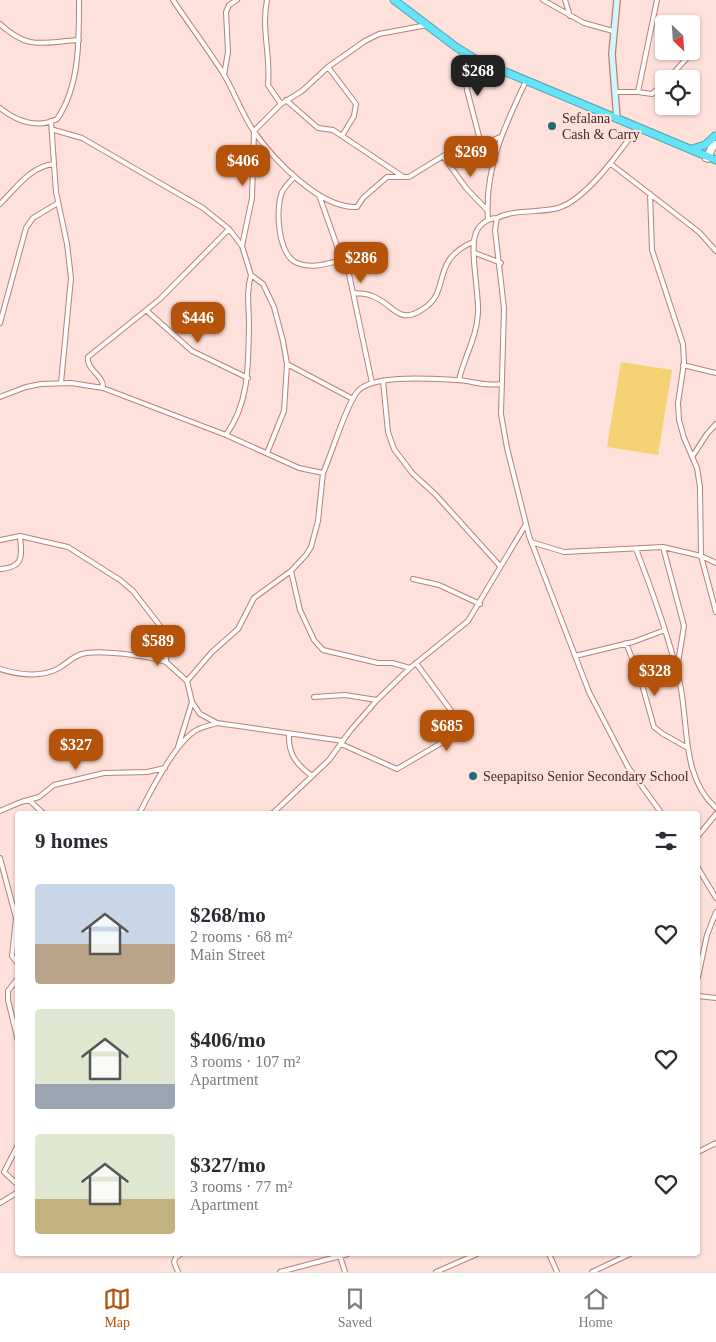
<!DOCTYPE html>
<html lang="en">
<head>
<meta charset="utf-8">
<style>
	body { margin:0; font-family:Georgia,serif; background:#f7f7f7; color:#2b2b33; height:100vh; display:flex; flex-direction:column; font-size:19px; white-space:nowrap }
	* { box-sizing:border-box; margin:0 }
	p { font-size:16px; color:#7c7c81 }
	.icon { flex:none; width:28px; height:28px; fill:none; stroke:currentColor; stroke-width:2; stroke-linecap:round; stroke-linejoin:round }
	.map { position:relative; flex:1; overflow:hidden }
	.panel { position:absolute; left:15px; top:811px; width:685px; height:445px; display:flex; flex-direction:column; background:#fff; border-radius:5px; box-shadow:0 1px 4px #0004 }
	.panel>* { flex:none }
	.needle { width:32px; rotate:155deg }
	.fabs { position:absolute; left:655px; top:15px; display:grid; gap:10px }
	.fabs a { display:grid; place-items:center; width:45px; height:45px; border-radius:5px; background:#fff; box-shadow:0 1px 4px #0004; font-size:25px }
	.price { position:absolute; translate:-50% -42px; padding:0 11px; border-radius:10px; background:#b45309; color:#fff; font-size:16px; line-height:32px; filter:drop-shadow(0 1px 2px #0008) }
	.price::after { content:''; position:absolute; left:50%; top:30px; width:15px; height:11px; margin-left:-8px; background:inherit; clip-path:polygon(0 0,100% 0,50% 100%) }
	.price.current { background:#222; color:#fff }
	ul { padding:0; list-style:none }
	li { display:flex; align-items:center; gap:15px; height:125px; padding:0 20px }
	li span { display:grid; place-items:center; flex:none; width:140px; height:100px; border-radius:5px; color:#555 }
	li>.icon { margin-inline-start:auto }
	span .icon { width:60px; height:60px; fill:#fffc; stroke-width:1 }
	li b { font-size:21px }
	h2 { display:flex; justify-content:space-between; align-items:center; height:60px; padding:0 20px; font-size:21px }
	.menu { display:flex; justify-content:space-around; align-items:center; height:70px; border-top:1px solid #e1e1e2; background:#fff; font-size:14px; color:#7c7c81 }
	.menu a { display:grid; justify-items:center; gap:2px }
	.menu .current { color:#b45309 }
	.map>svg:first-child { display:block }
	.green { fill:#f5d273 }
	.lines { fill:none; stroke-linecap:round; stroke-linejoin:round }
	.street-casing { stroke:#be7d73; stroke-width:6 }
	.secondary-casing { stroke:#be7d73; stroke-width:8 }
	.highway-casing { stroke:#59a2ae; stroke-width:9 }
	.street { stroke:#fff; stroke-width:4 }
	.secondary { stroke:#d1f7fd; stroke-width:5.5 }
	.highway { stroke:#65e3f7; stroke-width:7 }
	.poi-dot { fill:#216a76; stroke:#fee1db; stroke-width:2 }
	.labels { text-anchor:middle; stroke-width:4; stroke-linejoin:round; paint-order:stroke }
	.poi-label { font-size:14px; fill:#442925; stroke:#fee1db; text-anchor:start }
</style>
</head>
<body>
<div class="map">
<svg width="716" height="1272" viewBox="0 0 716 1272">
	<rect width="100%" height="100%" fill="#fee1db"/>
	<!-- green -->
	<path class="green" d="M621 362 672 370 658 455 607 447Z"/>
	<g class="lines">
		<defs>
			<path id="street" d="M173 0C189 24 207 48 223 73 234 91 241 112 253 130 273 159 320 209 357 207L363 198 387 177H409L448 153 485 144 500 137
				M267 0C261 29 271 57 268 85L281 104
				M543 0 584 23 613 31
				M565 0 570 16
				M0 24C29 51 43 42 79 40
				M462 51 467 90 481 144
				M328 67 356 104 354 116 342 136
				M224 75 228 52 226 12 229 5 237 0
				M668 79 697 47
				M616 92H638L657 0
				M638 92 652 94 664 83
				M286 100 318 128 333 130 402 176
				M0 108C16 121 37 129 57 119 80 86 79 39 79 0
				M51 121 56 192 67 244 71 278 61 383
				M637 128C620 151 586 200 558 208 539 213 515 209 497 218L495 230 504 308 501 414 507 448 529 536 589 692 628 767 662 814
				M54 130 82 138 203 208 229 229 242 246 251 275 263 284 274 307 283 341 287 364 284 411 267 453
				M443 156 466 188 487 210
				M705 159 713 141
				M708 160 716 143
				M611 164 699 232 716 251
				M294 177C290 182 285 186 282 192 275 209 278 255 297 263 312 269 326 264 342 260
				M650 194 652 250 683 344 684 363 678 403 679 420 684 438 697 468 700 487 701 556 716 612
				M319 195 342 260 349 274 372 383
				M0 204C16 188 31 166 54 164
				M488 220C484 169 505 125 526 81
				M242 246 252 198 254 131 281 104 302 91 328 67 365 41 379 34 427 25
				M475 253 501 263
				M353 293C359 294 366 293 372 296 394 304 398 326 423 309 452 291 429 261 473 242
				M147 311 192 351 248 378
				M0 323 26 228 33 218 58 203
				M287 364 353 399
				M683 365 716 373
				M459 380C464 357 477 337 478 313 479 293 470 251 475 236 477 226 487 218 497 218
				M383 381 388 432 394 449 413 474 435 494 500 566
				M103 388C104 375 86 370 88 357L160 299 229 229
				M0 397 26 387 41 384 71 383 103 388 226 435 299 468 323 473C331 456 347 402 358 391 374 374 432 379 455 380 473 380 481 387 501 384
				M226 435C250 401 248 364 249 324 249 307 246 292 251 275
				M692 457 707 434 716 424
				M0 540 20 536 68 547 120 580 133 591 164 631 167 643 166 662 187 681 192 702 200 714 217 723 343 741
				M531 542 564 552 663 547 701 556 716 563
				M663 547 684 626 677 669
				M636 549C652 590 667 632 678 675 690 719 679 775 716 808
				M0 569C24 567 22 557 20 536
				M291 571 300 610 314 640 323 650 378 663H392L410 668
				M413 579 439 585 480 604
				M626 643 641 681 654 727 663 734 688 748
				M575 656 633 642 665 630
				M0 669C19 675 41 678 59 668 67 663 74 656 82 654 99 649 148 656 166 662
				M187 681 212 652 238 629 254 598 291 571 306 555 311 547 318 521 323 473
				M314 697 345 695 377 700
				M289 734C288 754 296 764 312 776
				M341 744 397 769 460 732 463 727 416 663
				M178 747 192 702
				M29 800 44 814
				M0 811 21 802 39 797 54 785 104 773 147 772 165 768
				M139 814C150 792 173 748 192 733 199 727 208 726 217 723
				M272 814 329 760 350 731 377 700 410 668 468 621 526 524
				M698 836 716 814
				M0 858 16 918 12 956 18 964
				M698 868 716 898
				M698 977 707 935 716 912
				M18 978 8 991V1000L18 1041
				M698 996 716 998
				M18 1145 4 1172 18 1185
				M698 1152 716 1143
				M0 1203 18 1192
				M549 1254 557 1272
				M340 1256 345 1272
				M178 1272 174 1262 176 1257 181 1254
				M280 1272 348 1254
				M436 1272 477 1254
				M592 1272 630 1254"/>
			<path id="secondary" d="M617 0 612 54 617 119"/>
			<path id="highway" d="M394 0 456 47 477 60 716 160
				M692 149 705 145 715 136"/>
		</defs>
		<!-- street casing -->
		<use href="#street" class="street-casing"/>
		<!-- secondary casing -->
		<use href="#secondary" class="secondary-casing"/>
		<!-- highway casing -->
		<use href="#highway" class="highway-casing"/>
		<!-- street -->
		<use href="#street" class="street"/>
		<!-- secondary -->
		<use href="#secondary" class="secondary"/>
		<!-- highway -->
		<use href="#highway" class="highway"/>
	</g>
	<!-- markers -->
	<g class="poi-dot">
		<circle cx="552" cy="126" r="5"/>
		<circle cx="473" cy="776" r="5"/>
	</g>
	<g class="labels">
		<!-- poi labels -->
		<g class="poi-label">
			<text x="562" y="123">Sefalana<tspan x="562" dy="16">Cash &amp; Carry</tspan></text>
			<text x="483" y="781">Seepapitso Senior Secondary School</text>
		</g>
	</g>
</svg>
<div class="fabs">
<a><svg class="needle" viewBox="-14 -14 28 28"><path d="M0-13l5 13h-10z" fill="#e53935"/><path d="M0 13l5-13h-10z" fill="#7c7c81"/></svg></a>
<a><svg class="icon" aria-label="locate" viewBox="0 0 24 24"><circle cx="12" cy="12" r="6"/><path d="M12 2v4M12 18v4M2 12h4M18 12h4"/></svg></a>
</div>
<b class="price current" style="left:478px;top:97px">$268</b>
<b class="price" style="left:471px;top:178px">$269</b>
<b class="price" style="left:243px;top:187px">$406</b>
<b class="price" style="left:361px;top:284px">$286</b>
<b class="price" style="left:198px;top:344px">$446</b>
<b class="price" style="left:158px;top:667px">$589</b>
<b class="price" style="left:655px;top:697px">$328</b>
<b class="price" style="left:447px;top:752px">$685</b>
<b class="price" style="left:76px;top:771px">$327</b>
<section class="panel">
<h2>9 homes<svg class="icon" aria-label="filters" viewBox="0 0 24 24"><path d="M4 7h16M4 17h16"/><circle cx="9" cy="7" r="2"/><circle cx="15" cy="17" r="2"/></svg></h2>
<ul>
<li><span style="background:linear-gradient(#c9d6e8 60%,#b9a48a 0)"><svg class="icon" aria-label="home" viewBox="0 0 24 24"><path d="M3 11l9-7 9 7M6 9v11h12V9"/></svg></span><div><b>$268/mo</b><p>2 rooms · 68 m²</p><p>Main Street</p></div><svg class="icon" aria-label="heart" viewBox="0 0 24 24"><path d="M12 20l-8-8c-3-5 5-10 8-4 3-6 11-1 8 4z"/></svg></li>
<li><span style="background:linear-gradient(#dfe7d0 75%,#9aa5b1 0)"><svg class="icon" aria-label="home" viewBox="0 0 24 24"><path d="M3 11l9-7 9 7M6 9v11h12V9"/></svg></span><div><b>$406/mo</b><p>3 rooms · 107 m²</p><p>Apartment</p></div><svg class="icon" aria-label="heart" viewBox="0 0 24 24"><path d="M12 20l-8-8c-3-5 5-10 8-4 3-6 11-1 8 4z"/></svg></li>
<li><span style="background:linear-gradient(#dfe7d0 65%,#c2b280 0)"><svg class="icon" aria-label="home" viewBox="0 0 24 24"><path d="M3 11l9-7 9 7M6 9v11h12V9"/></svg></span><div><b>$327/mo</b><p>3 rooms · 77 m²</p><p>Apartment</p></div><svg class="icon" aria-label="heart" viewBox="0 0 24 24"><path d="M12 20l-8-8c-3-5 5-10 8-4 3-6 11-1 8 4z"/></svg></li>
</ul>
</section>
</div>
<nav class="menu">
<a class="current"><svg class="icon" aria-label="map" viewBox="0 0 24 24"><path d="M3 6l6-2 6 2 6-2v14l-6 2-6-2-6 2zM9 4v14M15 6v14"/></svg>Map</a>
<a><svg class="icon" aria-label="saved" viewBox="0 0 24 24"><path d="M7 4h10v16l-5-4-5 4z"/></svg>Saved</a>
<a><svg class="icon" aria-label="home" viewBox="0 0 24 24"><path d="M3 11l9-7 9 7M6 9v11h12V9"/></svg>Home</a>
</nav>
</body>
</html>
